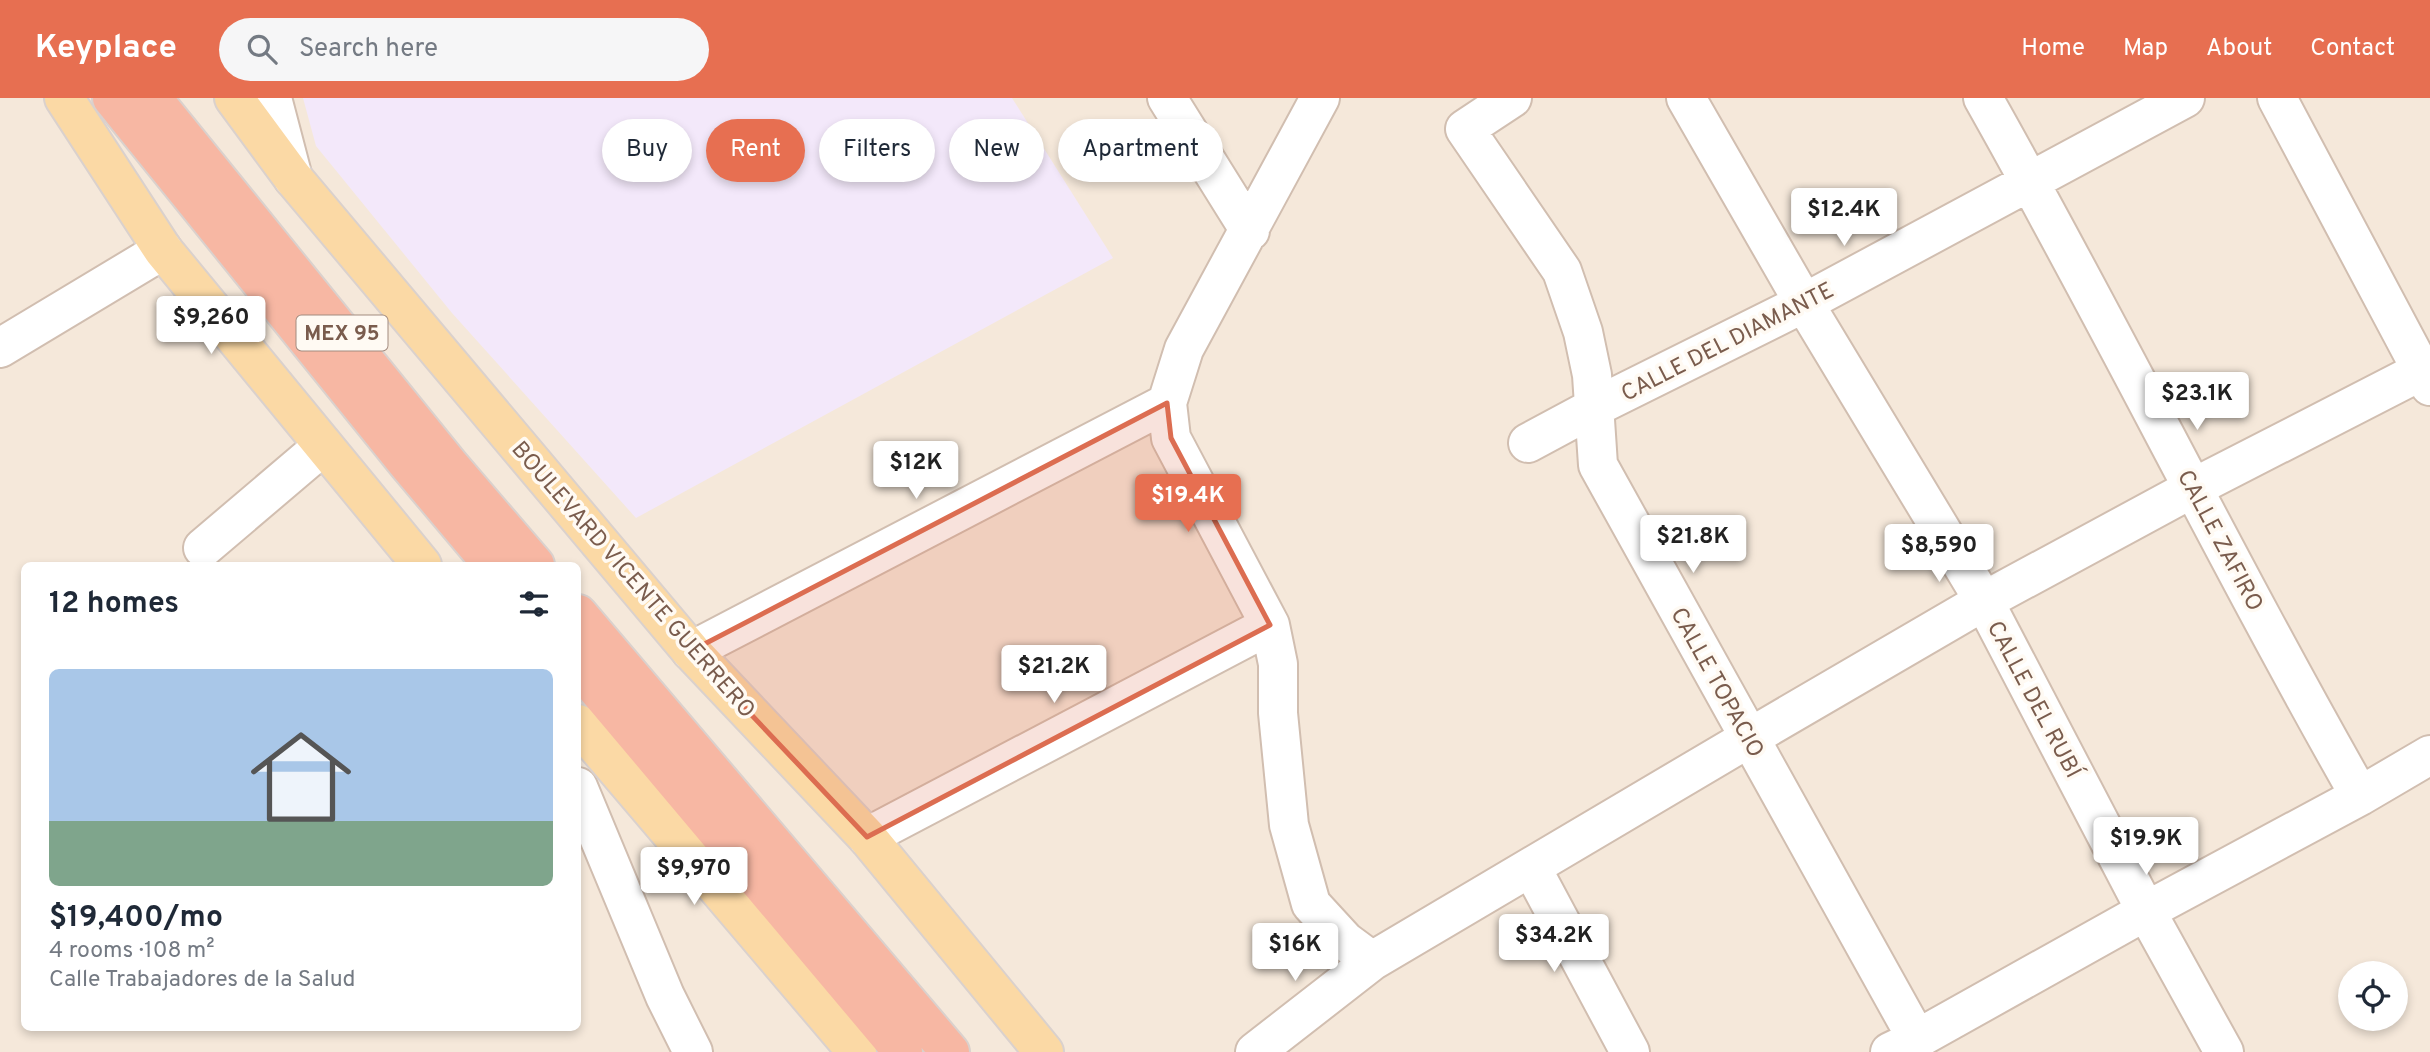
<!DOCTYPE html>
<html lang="en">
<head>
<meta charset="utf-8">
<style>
	body { margin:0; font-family:Overpass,sans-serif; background:#f6f6f7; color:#1f2937; height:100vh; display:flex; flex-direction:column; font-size:26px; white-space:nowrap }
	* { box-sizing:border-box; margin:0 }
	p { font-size:23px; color:#747a83 }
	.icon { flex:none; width:38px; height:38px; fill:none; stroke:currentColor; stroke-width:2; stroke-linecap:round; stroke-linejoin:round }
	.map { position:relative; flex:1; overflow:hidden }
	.details { position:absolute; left:21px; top:464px; width:560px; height:469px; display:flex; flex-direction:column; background:#fff; border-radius:10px; box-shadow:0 4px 10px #0003 }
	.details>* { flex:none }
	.hud { position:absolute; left:602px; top:21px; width:665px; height:63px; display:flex; gap:14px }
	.controls { position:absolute; left:2338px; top:863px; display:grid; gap:14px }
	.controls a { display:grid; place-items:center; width:70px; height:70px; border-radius:50%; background:#fff; box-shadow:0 4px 10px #0003; font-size:35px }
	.price { position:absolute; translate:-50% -60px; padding:0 16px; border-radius:7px; background:#fff; color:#222; font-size:23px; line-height:46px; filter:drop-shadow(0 2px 4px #0008) }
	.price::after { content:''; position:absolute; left:50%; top:42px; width:21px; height:16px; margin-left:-10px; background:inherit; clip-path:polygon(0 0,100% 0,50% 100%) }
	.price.selected { background:#e76f51; color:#fff }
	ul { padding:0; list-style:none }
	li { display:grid; align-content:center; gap:14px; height:371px; padding:0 28px }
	li span { display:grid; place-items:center; height:217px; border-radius:10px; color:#555 }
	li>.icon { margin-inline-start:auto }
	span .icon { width:126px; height:126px; fill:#fffc; stroke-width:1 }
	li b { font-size:30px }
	h2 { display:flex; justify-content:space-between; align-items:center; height:84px; padding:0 28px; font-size:30px }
	.pill { padding:0 24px; border-radius:32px; background:#fff; box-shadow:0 4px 10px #0003; font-size:24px; line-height:63px }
	.pill.selected { background:#e76f51; color:#fff }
	header { display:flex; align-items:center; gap:42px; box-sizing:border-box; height:98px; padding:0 35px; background:#e76f51; color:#fff }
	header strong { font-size:33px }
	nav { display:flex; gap:38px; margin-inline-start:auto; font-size:24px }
	.search { width:490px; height:63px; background:#f6f6f7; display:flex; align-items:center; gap:18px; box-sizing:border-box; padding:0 24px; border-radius:38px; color:#747a83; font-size:26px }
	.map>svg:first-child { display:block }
	.residential { fill:#f5e8da; fill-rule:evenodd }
	.education { fill:#f3e8fa }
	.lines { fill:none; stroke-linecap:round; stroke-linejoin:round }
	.minor-casing { stroke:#d1beb0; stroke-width:42 }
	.major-casing { stroke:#dad1cd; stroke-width:42 }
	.highway-casing { stroke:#dad1cd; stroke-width:42 }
	.minor { stroke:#fff; stroke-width:38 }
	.major { stroke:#fbd9a5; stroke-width:38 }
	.highway { stroke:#f7b7a3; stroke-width:38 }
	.marked { fill:#dc6d51; fill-opacity:0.2; stroke:#dc6d51; stroke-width:5; stroke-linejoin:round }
	.labels { text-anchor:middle; stroke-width:7; stroke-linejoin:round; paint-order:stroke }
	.shield { fill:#fffaf3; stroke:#a28b7f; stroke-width:2 }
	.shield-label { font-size:21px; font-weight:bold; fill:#7a5c4d }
	.street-label { font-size:23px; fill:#7a5c4d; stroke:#fffaf3 }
</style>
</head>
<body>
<header>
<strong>Keyplace</strong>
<div class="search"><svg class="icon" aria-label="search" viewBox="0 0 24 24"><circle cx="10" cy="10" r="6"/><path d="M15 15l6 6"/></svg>Search here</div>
<nav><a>Home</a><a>Map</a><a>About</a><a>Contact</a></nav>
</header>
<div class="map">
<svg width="2430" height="954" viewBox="0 0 2430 954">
	<rect width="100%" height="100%" fill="#fdf6ec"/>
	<!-- residential -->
	<path class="residential" d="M0 0H2430V954H0ZM24 467H578V929H24ZM2350 875H2396V920H2350Z"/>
	<!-- education -->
	<path class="education" d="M303 0H1012L1113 160 636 420 452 215 316 48Z"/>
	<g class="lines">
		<defs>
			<path id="minor" d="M272 0 293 80
				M1167 0 1250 133
				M1320 0 1184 251 1167 305 1171 340 1270 527 1278 566V615L1289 727 1311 806 1345 843 1372 863
				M1512 0 1465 31 1562 173 1583 234 1592 277 1598 367 1917 941
				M1686 0 1804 205 1984 503 2146 813 2224 954
				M1983 0C2113 230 2229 468 2360 698
				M2277 0 2430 288
				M0 250 163 152
				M1528 345 1595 309 1804 205 2185 0
				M203 450 323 348
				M691 553 1167 305
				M578 689 665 898 693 954
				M867 739 1270 527
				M1531 769 1630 954
				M1255 954 1372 863 1749 640 1984 503 2193 390 2421 273
				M1890 954 1917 941 2146 813 2360 698 2430 657"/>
			<path id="major" d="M64 0 163 152 422 467
				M234 0 293 80 691 553 867 739 1044 954
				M578 626 857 954"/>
			<path id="highway" d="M112 0 408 366 493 467
				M152 0 450 368 535 467
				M578 516 950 954
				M578 568 903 954"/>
		</defs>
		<!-- minor casing -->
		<use href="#minor" class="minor-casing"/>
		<!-- major casing -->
		<use href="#major" class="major-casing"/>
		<!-- highway casing -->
		<use href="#highway" class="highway-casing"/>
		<!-- minor -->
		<use href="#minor" class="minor"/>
		<!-- major -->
		<use href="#major" class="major"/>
		<!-- highway -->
		<use href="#highway" class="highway"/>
	</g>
	<!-- marked area -->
	<path class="marked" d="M1167 305 1171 340 1270 527 867 739 691 553Z"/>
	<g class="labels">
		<!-- shield labels -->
		<rect class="shield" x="296.5" y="217.5" width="91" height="35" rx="5"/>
		<g class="shield-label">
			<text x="342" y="242">MEX 95</text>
		</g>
		<!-- street labels -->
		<g class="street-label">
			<text transform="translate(1727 243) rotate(-27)" y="8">CALLE DEL DIAMANTE</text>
			<text transform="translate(2221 442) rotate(62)" y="8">CALLE ZAFIRO</text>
			<text transform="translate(634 481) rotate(49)" y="8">BOULEVARD VICENTE GUERRERO</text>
			<text transform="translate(1718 584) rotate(61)" y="8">CALLE TOPACIO</text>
			<text transform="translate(2035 601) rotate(62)" y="8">CALLE DEL RUBÍ</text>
		</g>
	</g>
</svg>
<div class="controls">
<a><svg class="icon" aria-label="locate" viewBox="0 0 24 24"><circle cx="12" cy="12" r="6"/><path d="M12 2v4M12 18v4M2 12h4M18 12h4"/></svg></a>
</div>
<b class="price" style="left:1844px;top:150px">$12.4K</b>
<b class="price" style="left:211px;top:258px">$9,260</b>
<b class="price" style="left:2197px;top:334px">$23.1K</b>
<b class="price" style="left:916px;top:403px">$12K</b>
<b class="price selected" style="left:1188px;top:436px">$19.4K</b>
<b class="price" style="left:1693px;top:477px">$21.8K</b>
<b class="price" style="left:1939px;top:486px">$8,590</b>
<b class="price" style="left:1054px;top:607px">$21.2K</b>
<b class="price" style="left:2146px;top:779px">$19.9K</b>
<b class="price" style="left:694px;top:809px">$9,970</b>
<b class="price" style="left:1554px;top:876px">$34.2K</b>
<b class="price" style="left:1295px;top:885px">$16K</b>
<div class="hud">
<a class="pill">Buy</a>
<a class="pill selected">Rent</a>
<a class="pill">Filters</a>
<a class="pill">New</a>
<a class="pill">Apartment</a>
</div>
<section class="details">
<h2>12 homes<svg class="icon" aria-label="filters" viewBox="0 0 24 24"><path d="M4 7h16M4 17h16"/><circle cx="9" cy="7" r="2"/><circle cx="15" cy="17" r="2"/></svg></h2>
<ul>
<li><span style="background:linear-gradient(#a9c7e8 70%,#7fa58c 0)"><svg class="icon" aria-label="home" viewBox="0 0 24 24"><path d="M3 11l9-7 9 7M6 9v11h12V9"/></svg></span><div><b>$19,400/mo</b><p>4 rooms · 108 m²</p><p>Calle Trabajadores de la Salud</p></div></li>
</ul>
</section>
</div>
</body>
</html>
